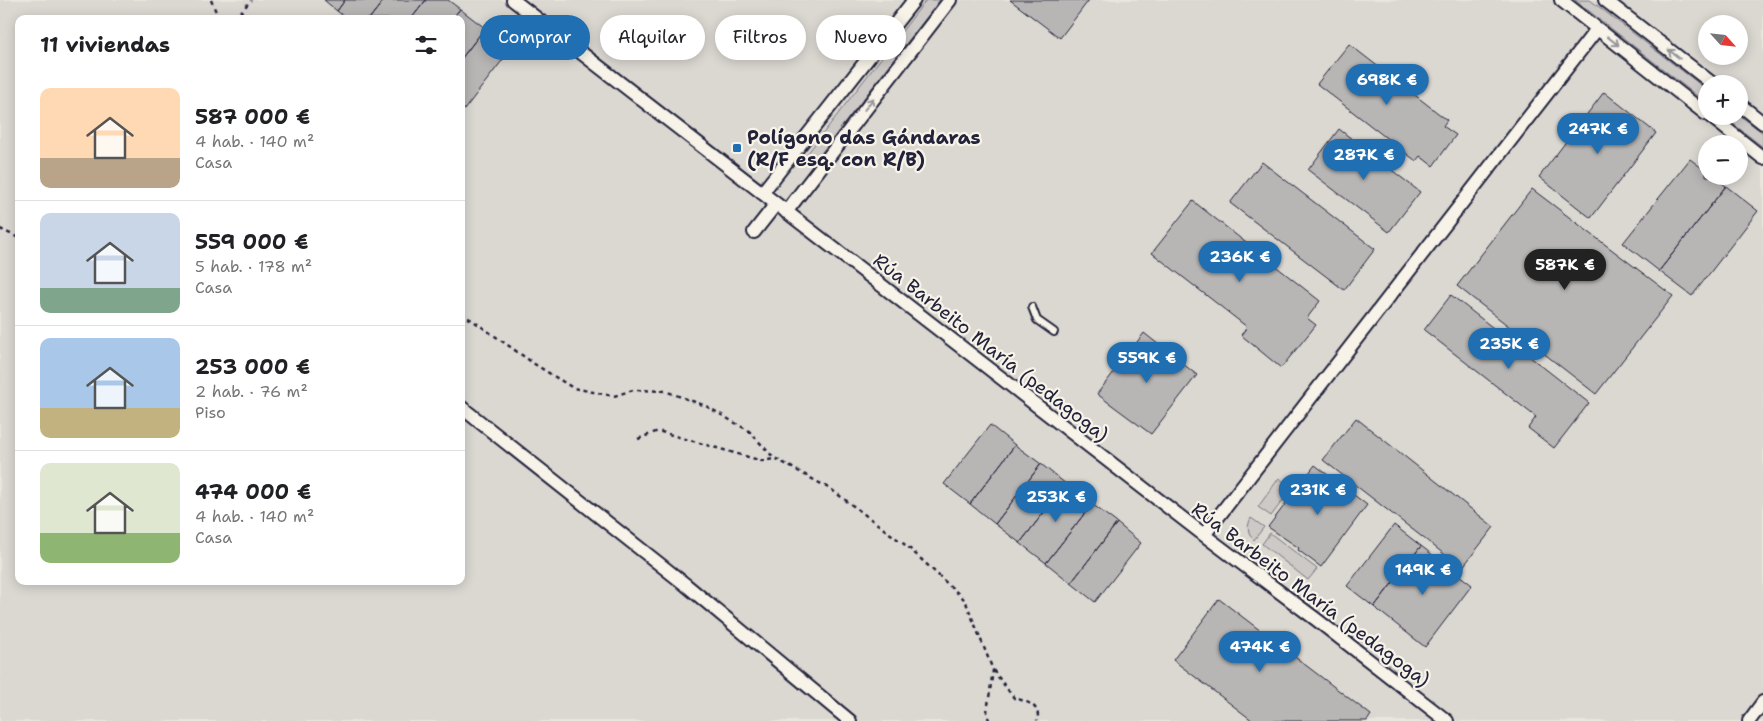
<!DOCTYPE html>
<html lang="es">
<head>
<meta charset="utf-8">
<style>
	body { margin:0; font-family:"Shantell Sans",sans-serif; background:#f6f6f6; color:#202124; height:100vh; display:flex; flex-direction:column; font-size:19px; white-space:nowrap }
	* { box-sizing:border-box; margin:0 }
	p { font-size:16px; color:#757577 }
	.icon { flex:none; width:28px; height:28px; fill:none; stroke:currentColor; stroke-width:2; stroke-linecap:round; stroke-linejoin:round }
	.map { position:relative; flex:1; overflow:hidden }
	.side { position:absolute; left:15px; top:15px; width:450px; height:570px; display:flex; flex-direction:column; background:#fff; border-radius:10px; box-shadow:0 2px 12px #0003 }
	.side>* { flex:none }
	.guide { position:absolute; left:480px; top:15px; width:475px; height:45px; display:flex; gap:10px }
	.needle { width:32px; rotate:117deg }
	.buttons { position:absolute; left:1698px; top:15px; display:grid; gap:10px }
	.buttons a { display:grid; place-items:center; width:50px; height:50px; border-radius:50%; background:#fff; box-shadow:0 2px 12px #0003; font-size:25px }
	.price { position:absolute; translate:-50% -42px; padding:0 11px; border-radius:18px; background:#1f6fb2; color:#fff; font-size:16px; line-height:32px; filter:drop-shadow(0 1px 2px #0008) }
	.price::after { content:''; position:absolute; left:50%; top:30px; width:15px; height:11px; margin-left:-8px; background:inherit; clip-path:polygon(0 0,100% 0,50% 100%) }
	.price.selected { background:#222; color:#fff }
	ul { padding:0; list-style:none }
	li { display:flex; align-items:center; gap:15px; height:125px; padding:0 25px }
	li+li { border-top:1px solid #e0e0e0 }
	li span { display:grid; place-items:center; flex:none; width:140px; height:100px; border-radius:10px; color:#555 }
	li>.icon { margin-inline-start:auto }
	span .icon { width:60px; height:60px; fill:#fffc; stroke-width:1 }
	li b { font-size:21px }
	h2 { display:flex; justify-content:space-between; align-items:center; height:60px; padding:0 25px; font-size:21px }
	.chip { padding:0 18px; border-radius:22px; background:#fff; box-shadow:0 2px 12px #0003; font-size:18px; line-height:45px }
	.chip.selected { background:#1f6fb2; color:#fff }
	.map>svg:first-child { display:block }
	.built { fill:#dbd8d2; fill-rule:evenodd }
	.green { fill:#cdc9c6; stroke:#787680 }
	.building { fill:#b8b6b5; stroke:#22223b }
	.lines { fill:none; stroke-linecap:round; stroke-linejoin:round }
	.service-casing { stroke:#22223b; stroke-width:10 }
	.minor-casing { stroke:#22223b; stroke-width:16 }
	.path { stroke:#22223b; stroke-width:2.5; stroke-dasharray:4 4; stroke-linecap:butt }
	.service { stroke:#f7f3e8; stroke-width:6 }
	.minor { stroke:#f7f3e8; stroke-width:12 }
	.oneway { stroke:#97959a }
	.poi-dot { fill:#1f6fb2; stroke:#f7f3e8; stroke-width:2 }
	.labels { text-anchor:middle; stroke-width:4.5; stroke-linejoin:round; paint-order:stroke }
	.poi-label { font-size:19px; font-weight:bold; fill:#22223b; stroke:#f7f3e8; text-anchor:start }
	.street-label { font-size:19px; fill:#22223b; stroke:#f7f3e8 }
</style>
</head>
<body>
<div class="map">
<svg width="1763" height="721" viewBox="0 0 1763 721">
	<rect width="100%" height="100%" fill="#eae6de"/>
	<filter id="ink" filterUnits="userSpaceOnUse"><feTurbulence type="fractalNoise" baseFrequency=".02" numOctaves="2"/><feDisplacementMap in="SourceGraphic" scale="10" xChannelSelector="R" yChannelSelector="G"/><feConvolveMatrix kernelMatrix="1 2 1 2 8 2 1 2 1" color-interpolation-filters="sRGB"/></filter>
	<g filter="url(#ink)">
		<!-- built -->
		<path class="built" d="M0 0H1763V721H0ZM19 19H461V581H19ZM1706 24H1739V56H1706ZM1706 84H1739V116H1706ZM1706 144H1739V176H1706Z"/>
		<!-- green -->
		<path class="green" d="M926 0H940L812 165 804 158Z
			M1575 0H1590L1706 89V103Z
			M1739 115 1763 133V147L1723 116H1739Z
			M1279 478 1292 488 1271 516 1258 507Z
			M1251 518 1264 527 1254 540C1247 534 1247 525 1251 518Z
			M1270 533 1317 569 1308 580 1262 544Z"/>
		<!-- building -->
		<path class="building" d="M324 0H345L337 11Z
			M345 0H384L369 19H347L337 11Z
			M384 0H426L411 19H369Z
			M426 0H448L460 9 452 19H411Z
			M1010 0H1089L1060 38Z
			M460 9 485 28 461 59V19H452Z
			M485 28 511 49 464 110 461 108V59Z
			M1349 44 1447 120 1443 126 1456 135 1433 166 1420 156 1416 161 1317 84Z
			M1604 92 1656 133 1591 218 1539 177Z
			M1339 129 1420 192 1389 232 1308 170Z
			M1690 159 1706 171V176H1713L1726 186 1659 271 1623 243Z
			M1262 162 1375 249 1344 290 1230 203Z
			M1726 186 1758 211 1692 296 1659 271Z
			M1532 189 1673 296 1596 394 1457 286Z
			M1193 201 1320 301 1307 318 1316 325 1281 368 1241 335 1247 327 1152 253Z
			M1451 295 1589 403 1554 448 1528 428 1536 417 1424 330Z
			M1144 333 1197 375 1151 434 1097 394Z
			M1356 418 1494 527 1462 568 1323 460Z
			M990 425 1015 445 970 504 944 484Z
			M1015 445 1041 464 995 524 970 504Z
			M1041 464 1066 484 1020 543 995 524Z
			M1315 465 1367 505 1321 567 1298 550 1299 548 1268 527Z
			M1066 484 1092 504 1046 563 1020 543Z
			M1092 504 1117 523 1071 583 1046 563Z
			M1117 523 1141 543 1095 602 1071 583Z
			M1394 525 1421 546 1374 607 1347 586Z
			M1421 546 1472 585 1425 647 1374 607Z
			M1219 599 1371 715 1367 721H1253L1173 660Z"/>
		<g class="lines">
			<defs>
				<path id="service" d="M1032 307 1037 320 1054 332"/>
				<path id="minor" d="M513 0 1204 535 1317 620 1447 721
					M1561 0 1706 114
					M1605 0 1713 84
					M1739 104 1763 123
					M1710 116 1763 158
					M762 193 914 0
					M786 212 950 0
					M754 232 776 204
					M461 407 686 585 850 721
					M1204 535 1597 29
					M1749 721 1763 702"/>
			</defs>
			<!-- service casing -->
			<use href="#service" class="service-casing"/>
			<!-- minor casing -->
			<use href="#minor" class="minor-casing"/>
			<!-- path -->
			<path class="path" d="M211 0 219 19
				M235 19 251 0
				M0 229 19 238
				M461 314 472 320 536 365 573 388 614 396 633 390 665 391 706 406 749 431 773 457 832 490 908 547 965 600 993 670 987 712 989 721
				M638 439 658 431 762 461 774 459
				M993 670 1014 698C1025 701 1042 705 1037 721"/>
			<!-- service -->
			<use href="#service" class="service"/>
			<!-- minor -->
			<use href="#minor" class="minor"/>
		</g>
		<!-- one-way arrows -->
		<defs><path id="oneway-shaft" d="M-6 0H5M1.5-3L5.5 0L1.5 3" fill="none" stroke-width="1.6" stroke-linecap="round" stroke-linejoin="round" transform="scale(1.25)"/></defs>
		<g class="oneway">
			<use href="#oneway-shaft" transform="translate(1613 41) rotate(38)"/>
			<use href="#oneway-shaft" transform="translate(1674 54) rotate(-142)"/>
			<use href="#oneway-shaft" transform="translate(869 104) rotate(-52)"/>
		</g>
	</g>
	<!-- markers -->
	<rect class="poi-dot" x="732" y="143" width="10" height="10" rx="2.5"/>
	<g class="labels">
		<!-- poi labels -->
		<g class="poi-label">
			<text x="747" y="144">Polígono das Gándaras<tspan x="747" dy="22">(R/F esq. con R/B)</tspan></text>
		</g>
		<!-- street labels -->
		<g class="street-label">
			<text transform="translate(991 347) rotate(38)" y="7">Rúa Barbeito María (pedagoga)</text>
			<text transform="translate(1311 594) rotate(37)" y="7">Rúa Barbeito María (pedagoga)</text>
		</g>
	</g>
</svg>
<div class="buttons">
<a><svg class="needle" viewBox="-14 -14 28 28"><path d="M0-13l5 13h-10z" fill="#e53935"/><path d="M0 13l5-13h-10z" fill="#757577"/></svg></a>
<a>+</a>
<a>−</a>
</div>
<b class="price" style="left:1387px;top:106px">698K €</b>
<b class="price" style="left:1598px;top:155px">247K €</b>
<b class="price" style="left:1364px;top:181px">287K €</b>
<b class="price" style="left:1240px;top:283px">236K €</b>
<b class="price selected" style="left:1565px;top:291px">587K €</b>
<b class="price" style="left:1509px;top:370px">235K €</b>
<b class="price" style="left:1147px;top:384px">559K €</b>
<b class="price" style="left:1318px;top:516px">231K €</b>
<b class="price" style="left:1056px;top:523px">253K €</b>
<b class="price" style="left:1423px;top:596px">149K €</b>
<b class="price" style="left:1260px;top:673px">474K €</b>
<div class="guide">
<a class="chip selected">Comprar</a>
<a class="chip">Alquilar</a>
<a class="chip">Filtros</a>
<a class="chip">Nuevo</a>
</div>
<section class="side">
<h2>11 viviendas<svg class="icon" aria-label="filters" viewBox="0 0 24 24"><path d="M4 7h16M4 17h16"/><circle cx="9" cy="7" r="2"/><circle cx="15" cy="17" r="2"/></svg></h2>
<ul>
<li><span style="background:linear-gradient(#ffd9b3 70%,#b9a48a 0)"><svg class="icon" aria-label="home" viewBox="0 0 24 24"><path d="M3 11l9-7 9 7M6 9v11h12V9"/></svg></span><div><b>587 000 €</b><p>4 hab. · 140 m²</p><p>Casa</p></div></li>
<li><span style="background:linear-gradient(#c9d6e8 75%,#7fa58c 0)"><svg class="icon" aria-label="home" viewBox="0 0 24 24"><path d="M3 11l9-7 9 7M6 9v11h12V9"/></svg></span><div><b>559 000 €</b><p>5 hab. · 178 m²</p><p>Casa</p></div></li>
<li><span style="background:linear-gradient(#a9c7e8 70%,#c2b280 0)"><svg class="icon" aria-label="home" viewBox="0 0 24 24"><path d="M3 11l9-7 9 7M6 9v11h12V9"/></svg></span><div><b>253 000 €</b><p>2 hab. · 76 m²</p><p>Piso</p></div></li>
<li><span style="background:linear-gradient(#dfe7d0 70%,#8fb573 0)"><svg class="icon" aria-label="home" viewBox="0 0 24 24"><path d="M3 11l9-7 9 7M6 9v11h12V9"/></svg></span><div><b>474 000 €</b><p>4 hab. · 140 m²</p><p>Casa</p></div></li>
</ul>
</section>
</div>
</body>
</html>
